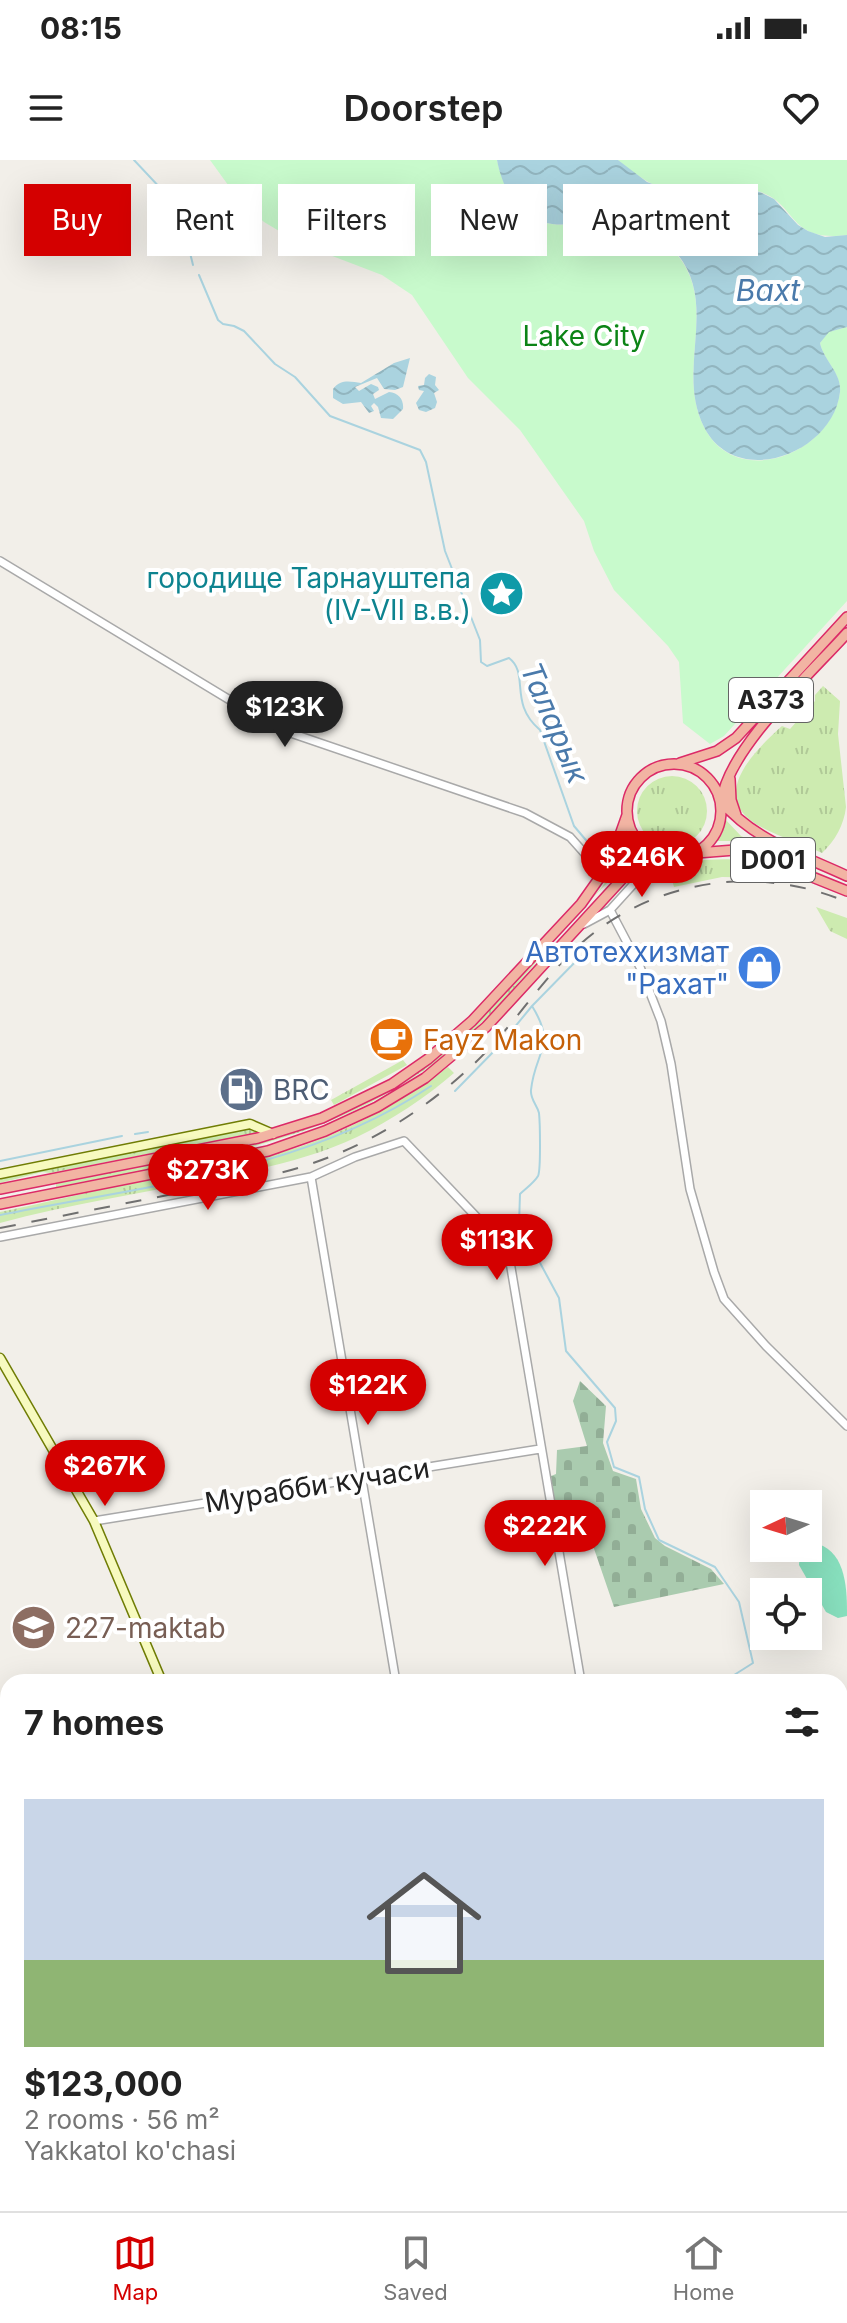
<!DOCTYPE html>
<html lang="en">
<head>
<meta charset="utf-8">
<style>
	body { margin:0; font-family:Inter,sans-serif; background:#f6f6f6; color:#222; height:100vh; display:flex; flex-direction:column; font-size:30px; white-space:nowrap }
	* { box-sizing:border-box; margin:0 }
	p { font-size:26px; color:#767676 }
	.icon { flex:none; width:44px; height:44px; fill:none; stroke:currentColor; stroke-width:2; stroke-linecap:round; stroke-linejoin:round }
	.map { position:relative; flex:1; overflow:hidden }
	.sheet { position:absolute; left:0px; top:1514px; width:848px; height:538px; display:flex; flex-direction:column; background:#fff; border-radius:24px 24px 0 0; box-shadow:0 8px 32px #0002 }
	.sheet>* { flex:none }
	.hud { position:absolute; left:24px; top:24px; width:800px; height:72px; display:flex; gap:16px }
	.needle { width:52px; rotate:266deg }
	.fabs { position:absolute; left:750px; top:1330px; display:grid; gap:16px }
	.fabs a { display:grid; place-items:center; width:72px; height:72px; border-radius:0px; background:#fff; box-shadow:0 8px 32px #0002; font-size:40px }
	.price { position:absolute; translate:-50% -68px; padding:0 18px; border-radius:28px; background:#d40000; color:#fff; font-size:26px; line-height:52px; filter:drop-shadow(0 2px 4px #0008) }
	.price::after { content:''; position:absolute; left:50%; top:48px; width:24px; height:18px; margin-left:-12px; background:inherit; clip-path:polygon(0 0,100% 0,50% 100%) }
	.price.current { background:#222; color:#fff }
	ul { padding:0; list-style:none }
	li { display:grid; align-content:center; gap:16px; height:424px; padding:0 24px }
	li span { display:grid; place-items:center; height:248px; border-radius:0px; color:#555 }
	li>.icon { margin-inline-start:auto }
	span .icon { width:144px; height:144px; fill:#fffc; stroke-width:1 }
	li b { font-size:34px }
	h2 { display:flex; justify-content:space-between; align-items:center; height:96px; padding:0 24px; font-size:34px }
	.chip { padding:0 28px; border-radius:0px; background:#fff; box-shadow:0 8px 32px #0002; font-size:28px; line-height:72px }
	.chip.current { background:#d40000; color:#fff }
	.status { display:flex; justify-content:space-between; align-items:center; height:56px; padding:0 40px; background:#fff; direction:ltr }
	.status svg { height:22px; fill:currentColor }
	header { display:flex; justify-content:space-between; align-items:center; height:104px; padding:0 24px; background:#fff; font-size:36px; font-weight:600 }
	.dock { display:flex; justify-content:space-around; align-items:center; height:112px; border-top:2px solid #e0e0e0; background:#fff; font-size:22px; color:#767676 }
	.dock a { display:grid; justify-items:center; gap:4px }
	.dock .current { color:#d40000 }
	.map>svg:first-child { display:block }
	.grass { fill:url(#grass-tufts) }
	.cemetery { fill:url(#cemetery-stones) }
	.park { fill:#c8facc }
	.pitch { fill:#88e0be }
	.water { fill:url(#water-waves) }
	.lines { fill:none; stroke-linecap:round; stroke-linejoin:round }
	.stream { stroke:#aad3df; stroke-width:2 }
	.tertiary-casing { stroke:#a9a9a9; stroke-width:10 }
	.secondary-casing { stroke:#707d05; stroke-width:11 }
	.trunk-casing { stroke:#dc2a67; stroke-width:12 }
	.tertiary { stroke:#fff; stroke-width:7 }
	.secondary { stroke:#f7fabf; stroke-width:8 }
	.trunk { stroke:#f2b4a3; stroke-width:9 }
	.rail { stroke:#707070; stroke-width:2; stroke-dasharray:16 16; stroke-linecap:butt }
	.labels { text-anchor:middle; stroke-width:8; stroke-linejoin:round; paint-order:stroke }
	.shield { fill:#fff; stroke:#646464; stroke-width:2 }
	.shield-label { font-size:26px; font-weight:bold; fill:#222 }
	.park-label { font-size:28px; fill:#0c8416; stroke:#fff }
	.culture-label { font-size:28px; fill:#0d838f; stroke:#fff; text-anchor:end }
	.shop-label { font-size:28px; fill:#366cbe; stroke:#fff; text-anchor:end }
	.food-label { font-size:28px; fill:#c56008; stroke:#fff; text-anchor:start }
	.service-label { font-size:28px; fill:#4e5e75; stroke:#fff; text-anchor:start }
	.street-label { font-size:28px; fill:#222; stroke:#fff }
	.education-label { font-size:28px; fill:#785e54; stroke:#fff; text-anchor:start }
	.water-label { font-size:30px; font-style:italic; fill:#4a7aab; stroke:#fff }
</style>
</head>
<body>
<div class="status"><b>08:15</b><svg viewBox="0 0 49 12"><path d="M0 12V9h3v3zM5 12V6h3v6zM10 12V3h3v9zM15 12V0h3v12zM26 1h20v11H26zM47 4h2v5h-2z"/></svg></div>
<header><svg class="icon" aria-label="menu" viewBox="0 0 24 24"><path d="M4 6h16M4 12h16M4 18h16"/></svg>Doorstep<svg class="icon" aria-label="heart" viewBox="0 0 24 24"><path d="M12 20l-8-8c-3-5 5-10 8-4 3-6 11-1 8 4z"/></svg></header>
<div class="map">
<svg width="847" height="2051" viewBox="0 0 847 2051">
	<defs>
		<pattern id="grass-tufts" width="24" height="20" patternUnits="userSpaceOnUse" patternTransform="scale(2)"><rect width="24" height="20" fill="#cdebb0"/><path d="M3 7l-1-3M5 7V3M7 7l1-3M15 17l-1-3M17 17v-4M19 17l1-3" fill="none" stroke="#b0c997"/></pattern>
		<pattern id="cemetery-stones" width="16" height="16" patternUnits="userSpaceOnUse" patternTransform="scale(2)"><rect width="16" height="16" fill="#aacbaf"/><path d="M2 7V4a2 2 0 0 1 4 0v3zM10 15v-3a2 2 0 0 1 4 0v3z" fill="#92ae96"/></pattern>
		<pattern id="water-waves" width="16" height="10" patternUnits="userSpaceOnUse" patternTransform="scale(2)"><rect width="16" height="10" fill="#aad3df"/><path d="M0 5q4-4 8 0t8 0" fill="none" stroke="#92b5bf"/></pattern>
	</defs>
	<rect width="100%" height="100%" fill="#f2efe9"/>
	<!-- grass -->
	<path class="grass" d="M823 526 840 541 838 574 846 647C844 665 835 681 822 693 801 683 766 673 749 659 713 629 760 586 782 566L790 569 815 541V535Z
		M637 651a35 35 0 1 1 70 0a35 35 0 1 1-70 0Z
		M725 659 741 676 828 717 743 681H715Z
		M622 697 629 703C572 752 530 816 476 868 354 983 213 996 56 1027V1024L275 979 321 962 385 931 473 866 498 840 602 727Z
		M704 700C727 699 750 698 772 706L773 718 722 717 674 727 669 709Z
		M816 747 847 758V779L830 771Z
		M403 900 407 905 334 945 331 940Z
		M448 907 454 913C425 938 392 960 357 977 311 999 260 1009 210 1019 140 1034 69 1044 0 1063V1052C46 1043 91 1031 137 1022 183 1012 230 1005 275 994 337 978 397 945 448 907Z
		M250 968 256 973 50 1013 42 1012 0 1023V1017Z"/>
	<!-- cemetery -->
	<path class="cemetery" d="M580 1221 606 1246 603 1283 613 1311 636 1319 641 1349 655 1378 665 1386 711 1409 724 1424 614 1447 590 1377 572 1380 565 1360 557 1361 551 1316 556 1314 557 1290 587 1286 573 1241Z"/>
	<!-- park -->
	<path class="park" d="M210 0H497C505 38 527 69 570 64 580 63 590 59 600 59 624 58 650 68 667 84 726 138 673 205 704 267 736 331 832 294 840 232 842 214 824 201 820 183L828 172 847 167V441L724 576 710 584 683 563 679 502 668 486 614 430 594 391 584 361 520 270 468 218 412 135 382 115 301 84 264 62 236 36Z
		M618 0H847V75C786 83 798 42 757 31 741 26 724 33 708 35 673 39 643 22 618 0Z"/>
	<!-- pitch -->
	<path class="pitch" d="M818 1384C847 1393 847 1432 847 1456L838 1458 826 1452 799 1405 800 1392 808 1386Z"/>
	<!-- water -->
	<path class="water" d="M497 0H618L647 22 677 33 697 36 740 29 760 32 774 39 798 65 808 71 825 77 847 75V167L829 172 820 183C824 201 842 213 840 232 833 294 736 330 704 267 673 205 726 137 667 83 650 68 624 58 600 59 590 59 580 63 570 64 528 69 504 38 497 0Z
		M410 198 403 227 395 230 384 229 377 218 355 227 359 231 371 224 378 227 379 230 373 234 375 239 389 232C399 233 404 240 403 249L393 259 381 258 378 247 374 243 371 246 374 251 369 253 361 242 343 244 333 238V229C341 218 352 222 361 223L394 203Z
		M429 214 436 217 435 225 439 230 434 233 437 242 435 248 426 252 419 250 416 243 424 231 419 230 418 226 424 225 425 218Z"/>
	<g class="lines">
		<!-- stream -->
		<path class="stream" d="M134 0 179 48 193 105
			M199 115 218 160 223 164 234 166 244 171 275 204 295 217 330 256 420 290 426 302 445 391 480 480 481 502 487 506 509 498C530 514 508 543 540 570L574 666 596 692
			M581 796 532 846C557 886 535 891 531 930 530 939 537 945 539 953 540 962 541 1010 538 1016 534 1023 525 1029 520 1034L519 1064 559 1138 566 1191 615 1248 616 1261 607 1282 614 1307 639 1317 645 1349 659 1380 715 1407 739 1442 753 1503 723 1522
			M455 931 500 885 532 846
			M135 974 148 972
			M0 1001 122 976
			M0 1055C147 1025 303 1012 431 926
			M840 1998 847 2010"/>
		<defs>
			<path id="tertiary" d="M0 401 276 568 525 653 570 677 603 714
				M610 750 640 807 661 861 671 904 690 1029 714 1112 724 1139 766 1186 847 1266
				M584 764 610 750 650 706
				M311 1017 396 1522
				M0 1077 311 1017 355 997 404 981 508 1090 581 1522
				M94 1361 540 1289
				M0 1599 8 1596
				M840 1626 847 1621
				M601 2051V2044"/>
			<path id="secondary" d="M0 1014 250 964 273 974
				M0 1198 94 1361 162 1522
				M267 2044 268 2051"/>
			<path id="trunk" d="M680 603 717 591 736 578 847 457
				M627 651a47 47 0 1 1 94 0a47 47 0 1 1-94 0Z
				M730 619 731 640 736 655
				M720 640C753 680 802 695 847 716
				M722 640C727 590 812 512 847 473
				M697 693 735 690 750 692 847 731
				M0 1029 258 978 322 958 392 924 428 899 472 861 581 744 610 703 627 655
				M0 1044 268 991 325 971 377 947 425 918 486 867 623 718 639 709 679 698"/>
		</defs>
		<!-- tertiary casing -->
		<use href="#tertiary" class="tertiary-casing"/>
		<!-- secondary casing -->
		<use href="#secondary" class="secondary-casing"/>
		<!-- trunk casing -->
		<use href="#trunk" class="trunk-casing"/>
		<!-- tertiary -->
		<use href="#tertiary" class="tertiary"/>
		<!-- secondary -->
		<use href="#secondary" class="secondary"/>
		<!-- trunk -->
		<use href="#trunk" class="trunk"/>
		<!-- rail -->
		<path class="rail" d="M0 1068 280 1013C350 995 411 961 465 912 502 880 529 838 562 802 635 723 748 700 847 742"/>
	</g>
	<!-- icons -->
	<defs>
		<symbol id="sight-disc" viewBox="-11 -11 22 22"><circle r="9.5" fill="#0f9aa8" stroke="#fff"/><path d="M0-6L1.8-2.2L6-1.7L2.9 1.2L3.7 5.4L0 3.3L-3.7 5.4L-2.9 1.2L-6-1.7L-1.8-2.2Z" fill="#fff"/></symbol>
		<symbol id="shop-disc" viewBox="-11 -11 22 22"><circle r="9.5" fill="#3f7fe0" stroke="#fff"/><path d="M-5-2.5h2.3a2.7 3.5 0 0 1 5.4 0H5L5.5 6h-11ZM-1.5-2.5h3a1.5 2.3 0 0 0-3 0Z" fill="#fff"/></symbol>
		<symbol id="cafe-disc" viewBox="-11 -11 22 22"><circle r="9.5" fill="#e8710a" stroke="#fff"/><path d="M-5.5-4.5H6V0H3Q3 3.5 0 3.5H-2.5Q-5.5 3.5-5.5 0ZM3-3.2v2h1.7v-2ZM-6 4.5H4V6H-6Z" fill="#fff"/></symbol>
		<symbol id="fuel-disc" viewBox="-11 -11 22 22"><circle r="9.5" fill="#5c6f8a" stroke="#fff"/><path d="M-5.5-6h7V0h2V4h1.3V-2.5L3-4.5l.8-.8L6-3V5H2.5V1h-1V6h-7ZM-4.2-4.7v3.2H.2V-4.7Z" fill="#fff"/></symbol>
		<symbol id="school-disc" viewBox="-11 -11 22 22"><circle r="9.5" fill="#8d6e63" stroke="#fff"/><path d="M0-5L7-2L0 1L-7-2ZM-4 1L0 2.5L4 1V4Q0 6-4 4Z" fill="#fff"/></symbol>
	</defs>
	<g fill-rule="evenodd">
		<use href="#sight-disc" x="476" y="408" width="51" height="51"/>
		<use href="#shop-disc" x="734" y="782" width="51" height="51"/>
		<use href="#cafe-disc" x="366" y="854" width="51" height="51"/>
		<use href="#fuel-disc" x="216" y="904" width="51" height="51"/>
		<use href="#school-disc" x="8" y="1442" width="51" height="51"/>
	</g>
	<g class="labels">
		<!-- shield labels -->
		<g class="shield">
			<rect x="729" y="518" width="84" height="44" rx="6"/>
			<rect x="731" y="678" width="84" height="44" rx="6"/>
		</g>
		<g class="shield-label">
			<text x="771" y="549">A373</text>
			<text x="773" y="709">D001</text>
		</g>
		<!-- park labels -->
		<g class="park-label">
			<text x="584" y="186">Lake City</text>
		</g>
		<!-- culture labels -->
		<g class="culture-label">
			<text x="471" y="428">городище Тарнауштепа<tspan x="471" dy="32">(IV-VII в.в.)</tspan></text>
		</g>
		<!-- shop labels -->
		<g class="shop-label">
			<text x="729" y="802">Автотеххизмат<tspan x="729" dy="32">"Рахат"</tspan></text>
		</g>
		<!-- food labels -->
		<g class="food-label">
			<text x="423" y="890">Fayz Makon</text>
		</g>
		<!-- service labels -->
		<g class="service-label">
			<text x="273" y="940">BRC</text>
		</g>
		<!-- street labels -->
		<g class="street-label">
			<text transform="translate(317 1325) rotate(-9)" y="10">Мурабби кучаси</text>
		</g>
		<!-- education labels -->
		<g class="education-label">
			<text x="65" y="1478">227-maktab</text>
		</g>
		<!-- water labels -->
		<g class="water-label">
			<text x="768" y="141">Baхt</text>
			<text transform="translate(554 563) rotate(67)" y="10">Таларык</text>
		</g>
	</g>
</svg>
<div class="fabs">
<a><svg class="needle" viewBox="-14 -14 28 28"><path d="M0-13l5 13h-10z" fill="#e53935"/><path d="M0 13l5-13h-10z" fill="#767676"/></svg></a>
<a><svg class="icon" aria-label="locate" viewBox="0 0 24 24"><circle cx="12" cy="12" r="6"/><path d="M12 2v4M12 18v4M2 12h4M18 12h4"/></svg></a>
</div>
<b class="price current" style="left:285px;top:589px">$123K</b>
<b class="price" style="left:642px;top:739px">$246K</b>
<b class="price" style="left:208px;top:1052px">$273K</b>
<b class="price" style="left:497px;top:1122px">$113K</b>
<b class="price" style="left:368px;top:1267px">$122K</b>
<b class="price" style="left:105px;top:1348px">$267K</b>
<b class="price" style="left:545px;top:1408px">$222K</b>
<div class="hud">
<a class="chip current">Buy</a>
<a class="chip">Rent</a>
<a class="chip">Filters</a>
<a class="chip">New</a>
<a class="chip">Apartment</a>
</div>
<section class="sheet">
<h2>7 homes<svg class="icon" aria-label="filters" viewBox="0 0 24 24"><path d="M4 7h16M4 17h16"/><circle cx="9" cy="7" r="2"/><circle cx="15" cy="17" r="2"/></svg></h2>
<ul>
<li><span style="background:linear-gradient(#c9d6e8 65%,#8fb573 0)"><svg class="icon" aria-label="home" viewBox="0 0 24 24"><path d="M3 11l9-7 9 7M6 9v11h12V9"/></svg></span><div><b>$123,000</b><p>2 rooms · 56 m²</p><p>Yakkatol ko'chasi</p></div></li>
</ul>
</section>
</div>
<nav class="dock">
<a class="current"><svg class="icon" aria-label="map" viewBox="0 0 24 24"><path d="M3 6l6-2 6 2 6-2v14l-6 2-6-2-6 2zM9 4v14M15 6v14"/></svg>Map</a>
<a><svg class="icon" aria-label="saved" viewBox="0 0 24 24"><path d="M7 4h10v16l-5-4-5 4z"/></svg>Saved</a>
<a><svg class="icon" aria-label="home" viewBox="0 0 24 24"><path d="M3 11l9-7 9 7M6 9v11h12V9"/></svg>Home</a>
</nav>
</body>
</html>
